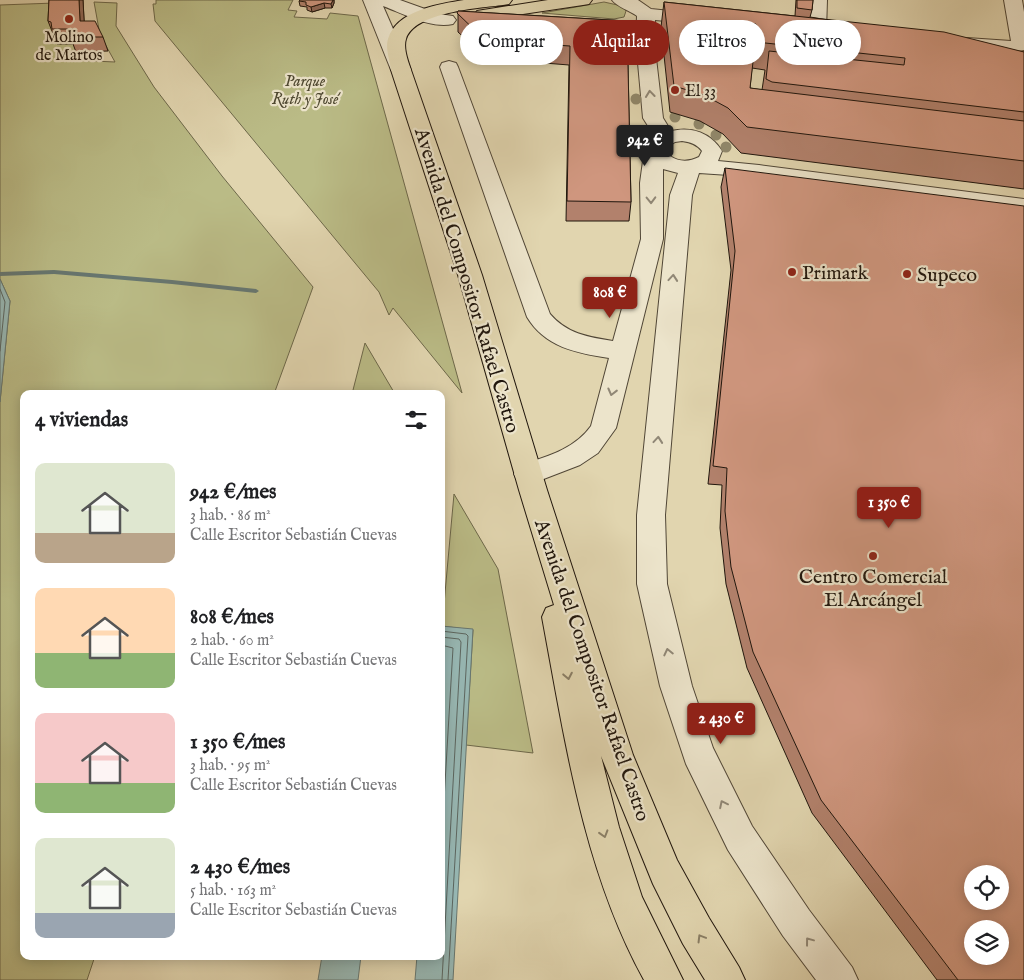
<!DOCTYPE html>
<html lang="es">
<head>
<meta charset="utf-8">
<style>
	body { margin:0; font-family:"IM FELL English",serif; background:#f2f2f2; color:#202124; height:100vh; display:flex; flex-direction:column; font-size:19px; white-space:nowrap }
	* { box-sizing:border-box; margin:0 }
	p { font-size:16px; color:#757577 }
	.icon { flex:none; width:28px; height:28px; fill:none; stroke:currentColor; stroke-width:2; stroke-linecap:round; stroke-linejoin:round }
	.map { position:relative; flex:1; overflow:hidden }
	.panel { position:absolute; left:20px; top:390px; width:425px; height:570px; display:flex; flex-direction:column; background:#fff; border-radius:10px; box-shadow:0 2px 12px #0003 }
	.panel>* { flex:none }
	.guide { position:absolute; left:460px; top:20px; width:475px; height:45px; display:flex; gap:10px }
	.buttons { position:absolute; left:964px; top:865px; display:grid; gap:10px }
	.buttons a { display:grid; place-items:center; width:45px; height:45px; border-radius:50%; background:#fff; box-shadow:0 2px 12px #0003; font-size:25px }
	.price { position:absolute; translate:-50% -42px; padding:0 11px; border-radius:5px; background:#8f2418; color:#fff; font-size:16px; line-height:32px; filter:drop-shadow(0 1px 2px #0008) }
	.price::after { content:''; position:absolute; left:50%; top:30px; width:15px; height:11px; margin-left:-8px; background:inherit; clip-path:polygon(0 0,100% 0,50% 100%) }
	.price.active { background:#222; color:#fff }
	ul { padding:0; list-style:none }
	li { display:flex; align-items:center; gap:15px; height:125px; padding:0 15px }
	li span { display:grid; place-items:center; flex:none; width:140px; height:100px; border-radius:10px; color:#555 }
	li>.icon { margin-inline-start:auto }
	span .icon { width:60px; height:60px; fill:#fffc; stroke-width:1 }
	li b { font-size:21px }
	h2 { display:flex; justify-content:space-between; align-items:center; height:60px; padding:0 15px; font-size:21px }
	.chip { padding:0 18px; border-radius:22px; background:#fff; box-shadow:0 2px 12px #0003; font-size:18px; line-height:45px }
	.chip.active { background:#8f2418; color:#fff }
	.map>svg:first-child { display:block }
	.green { fill:#babb86; stroke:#6d684a }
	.water { fill:#97b7b3; stroke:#677771 }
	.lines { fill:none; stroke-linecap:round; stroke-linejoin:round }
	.shore { stroke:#5c6660; stroke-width:1 }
	.stream { fill:#677771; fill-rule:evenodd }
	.minor-casing { stroke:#504636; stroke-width:2 }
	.major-casing { stroke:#20160d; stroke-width:2 }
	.minor { fill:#ece4cb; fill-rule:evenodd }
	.major { fill:#e1d5af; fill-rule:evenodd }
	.tree { fill:#90876a }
	.wall { fill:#b2816c; stroke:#20160d; fill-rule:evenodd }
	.shaded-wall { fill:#916958; stroke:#20160d }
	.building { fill:#cf967e; stroke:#20160d; fill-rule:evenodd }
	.oneway { stroke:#908776 }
	.oneway2 { stroke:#8a7f66 }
	.poi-dot { fill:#8f2418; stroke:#ece4cb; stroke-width:2 }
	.labels { text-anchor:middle; stroke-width:4.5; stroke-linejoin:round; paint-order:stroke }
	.far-poi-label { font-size:16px; fill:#20160d; stroke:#ece4cb }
	.far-park-label { font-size:16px; font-style:italic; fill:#4e4831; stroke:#ece4cb }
	.poi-label { font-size:20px; fill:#20160d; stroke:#ece4cb; text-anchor:start }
	.street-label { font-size:20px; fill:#20160d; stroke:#ece4cb }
</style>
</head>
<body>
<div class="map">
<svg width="1024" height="980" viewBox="0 0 1024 980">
	<rect width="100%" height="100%" fill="#e1d5af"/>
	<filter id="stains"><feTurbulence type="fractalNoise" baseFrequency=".004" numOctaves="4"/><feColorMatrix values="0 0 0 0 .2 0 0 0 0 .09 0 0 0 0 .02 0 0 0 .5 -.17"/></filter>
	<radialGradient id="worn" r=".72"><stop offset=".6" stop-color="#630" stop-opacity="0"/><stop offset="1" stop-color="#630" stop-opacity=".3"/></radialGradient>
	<!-- green -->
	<path class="green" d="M156 0H293L288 10 297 11 294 17 327 19 330 13 358 16 462 393 393 308 389 315 379 292 155 21 153 4H156Z
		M94 2 117 3 116 26 154 87 222 176 313 287 274 394H24V956H95L87 980H0V402L10 301 0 279V5L55 3 79 44 71 60 115 62 100 35Z
		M604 2 622 6 626 11 624 17 614 19 542 13Z
		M365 343 395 394H352Z
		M454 494 498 569 533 753 466 745 473 630 442 626Z"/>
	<!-- water -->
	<path class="water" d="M0 279 10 301 0 402Z
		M441 626 473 629 453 980H415L417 956H441Z
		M322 956H361L358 980H318Z"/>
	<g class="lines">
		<!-- shore -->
		<path class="shore" d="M0 289 5 302 0 351
			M441 631 466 634 468 636 448 980
			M441 637 459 639 461 642 442 980
			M441 645 453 648 441 851"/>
		<!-- stream -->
		<path class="stream" d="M54 270 172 280 256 289 259 291 256 293 172 284 54 274 0 276V272Z"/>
		<defs>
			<path id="minor" d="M363 0H400L439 14 453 16 456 20 453 24C431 29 404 14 383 6L411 70 408 74 401 76 394 74 391 70Z
				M612 0H638L651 9 699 14 705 15 708 19 705 23 699 24 655 20 654 41 663 118 671 131C692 126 711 133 722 151L718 161 759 165 1024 199V213L759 177 699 173 692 195 665 515 667 584 692 686 713 748 752 826 809 910 852 967 858 980H816L783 936 728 850 686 764 660 686 637 584V515L670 195 678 173 663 169V239L616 428 598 453 580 465 528 485 518 482 514 474 518 466C545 457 574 450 591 426L609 358C576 353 545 347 527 317L440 67 442 63 449 61 456 63 458 67 550 314C567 334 588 337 613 341L641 239 640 183 643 161 647 151V146L655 137 643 118 636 41 637 16C630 11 616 6 612 0ZM682 141C690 142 697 144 702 151L699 157C689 162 679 162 670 156L667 147 675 142Z
				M809 0H827L826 31 823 35 817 36 811 35 808 31Z
				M1004 0H1022L1024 12V50L1007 53 960 48 958 44 960 40 967 38 1011 41Z"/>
			<path id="major" d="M464 0H512L509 4 503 5C480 8 414 12 406 39 403 48 408 61 411 70L482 275 547 490 633 755 677 860 709 918 739 967 745 980H705L683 944 653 884 601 756 619 827 642 897 683 980H644C583 869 565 740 542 617L546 608 554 605 519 490 458 275 391 70C390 61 385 48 388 39 397 10 439 4 464 0Z
				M548 0H592L589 4 583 5 483 20 477 19 474 15 477 11 483 10Z"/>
		</defs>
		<!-- minor casing -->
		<use href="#minor" class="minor-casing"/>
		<!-- major casing -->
		<use href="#major" class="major-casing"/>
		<!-- minor -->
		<use href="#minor" class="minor"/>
		<!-- major -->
		<use href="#major" class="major"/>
	</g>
	<!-- trees -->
	<g class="tree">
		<circle cx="632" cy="49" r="5"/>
		<circle cx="636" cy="99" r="5.5"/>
		<circle cx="675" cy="117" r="5.5"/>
		<circle cx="699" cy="124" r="5.5"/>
		<circle cx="716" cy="135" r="5.5"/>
		<circle cx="726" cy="147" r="5.5"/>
	</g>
	<!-- wall -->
	<path class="wall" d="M49 0H83L84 21 103 37 108 51 76 52 73 44H57L48 21Z
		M300 0H334V3L332 8H325L312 12 307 10V7L300 6 299 1Z
		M796 0H813L812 10 810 17 1024 52V189L741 153 723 134 700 121 670 112 661 27 664 2 795 16ZM752 68 765 70 762 90 750 88Z
		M458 11 627 21 631 202 629 221H566L569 65 495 59 484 56 458 32Z
		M725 168 1024 980H937L812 813 747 668 726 584 720 528 722 485 708 484 731 270 721 187Z"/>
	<!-- shaded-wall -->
	<path class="shaded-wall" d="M79 0H83L85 36 80 21Z
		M333 0H334V3L332 8 331 4Z
		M324 3 325 8 312 12 311 7Z"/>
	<!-- building -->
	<path class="building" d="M49 0H79L80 21H95L103 37H71L74 29H52L51 22 48 21Z
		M300 0H333L331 4 324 3 311 7 306 5V2L299 1Z
		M797 0H813L812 10 797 8Z
		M664 2 944 32 1024 52V112L772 82 766 79 769 51 904 65 905 58 728 39 727 47 684 43 687 57 753 62 750 88 1024 121V161L747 127 728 108 704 95 674 86ZM745 23 756 24 755 30 744 28Z
		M458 11 627 21 631 202 567 201 570 46 495 41 483 38 457 13Z
		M725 168 1024 206V980H958L821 800 753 652 731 567 725 511 727 468 713 466 735 251ZM972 874H1000V901H972ZM972 929H1000V956H972Z"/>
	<!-- one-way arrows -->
	<defs><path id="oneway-chevron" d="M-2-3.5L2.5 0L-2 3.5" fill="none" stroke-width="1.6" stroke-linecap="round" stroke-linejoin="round" transform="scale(1.25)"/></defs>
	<g class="oneway">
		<use href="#oneway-chevron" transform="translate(650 94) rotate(-96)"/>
		<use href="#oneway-chevron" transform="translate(651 200) rotate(89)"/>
		<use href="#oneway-chevron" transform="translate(673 278) rotate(-85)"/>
		<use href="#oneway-chevron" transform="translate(612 392) rotate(104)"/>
		<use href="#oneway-chevron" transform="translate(658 440) rotate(-85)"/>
		<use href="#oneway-chevron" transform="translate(668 652) rotate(-103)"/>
		<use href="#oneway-chevron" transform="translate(723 804) rotate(-116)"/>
		<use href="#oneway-chevron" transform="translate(809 941) rotate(-127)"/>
	</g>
	<g class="oneway2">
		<use href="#oneway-chevron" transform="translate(568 676) rotate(79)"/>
		<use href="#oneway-chevron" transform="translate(604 834) rotate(73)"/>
		<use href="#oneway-chevron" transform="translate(701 938) rotate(-121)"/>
	</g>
	<!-- markers -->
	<g class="poi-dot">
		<circle cx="69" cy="19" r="5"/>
		<circle cx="675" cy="90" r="5"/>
		<circle cx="792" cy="272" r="5"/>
		<circle cx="907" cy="274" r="5"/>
		<circle cx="873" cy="556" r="5"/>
	</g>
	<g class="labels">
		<!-- far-poi labels -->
		<g class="far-poi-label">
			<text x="69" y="42">Molino<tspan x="69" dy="18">de Martos</tspan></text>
			<text x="685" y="96" text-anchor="start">El 33</text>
		</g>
		<!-- far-park labels -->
		<g class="far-park-label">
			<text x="305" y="86">Parque<tspan x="305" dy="18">Ruth y José</tspan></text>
		</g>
		<!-- poi labels -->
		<g class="poi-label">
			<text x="802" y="279">Primark</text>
			<text x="917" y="281">Supeco</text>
			<text x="873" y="583" text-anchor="middle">Centro Comercial<tspan x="873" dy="23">El Arcángel</tspan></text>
		</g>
		<!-- street labels -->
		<g class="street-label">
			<text transform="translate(468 280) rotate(73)" y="7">Avenida del Compositor Rafael Castro</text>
			<text transform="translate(593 670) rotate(71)" y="7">Avenida del Compositor Rafael Castro</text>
		</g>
	</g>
	<rect width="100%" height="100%" filter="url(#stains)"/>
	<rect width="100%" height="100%" fill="url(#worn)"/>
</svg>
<div class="buttons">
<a><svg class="icon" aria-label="locate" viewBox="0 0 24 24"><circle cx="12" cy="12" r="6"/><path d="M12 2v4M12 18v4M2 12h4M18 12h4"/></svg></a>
<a><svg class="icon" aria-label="layers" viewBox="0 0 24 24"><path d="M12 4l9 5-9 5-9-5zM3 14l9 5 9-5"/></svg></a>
</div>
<b class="price active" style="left:645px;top:167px">942 €</b>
<b class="price" style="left:610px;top:319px">808 €</b>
<b class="price" style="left:889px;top:529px">1 350 €</b>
<b class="price" style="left:721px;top:745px">2 430 €</b>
<div class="guide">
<a class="chip">Comprar</a>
<a class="chip active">Alquilar</a>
<a class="chip">Filtros</a>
<a class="chip">Nuevo</a>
</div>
<section class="panel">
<h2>4 viviendas<svg class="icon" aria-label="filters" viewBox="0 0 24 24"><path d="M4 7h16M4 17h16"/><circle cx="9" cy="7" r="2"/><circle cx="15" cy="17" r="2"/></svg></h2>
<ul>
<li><span style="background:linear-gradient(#dfe7d0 70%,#b9a48a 0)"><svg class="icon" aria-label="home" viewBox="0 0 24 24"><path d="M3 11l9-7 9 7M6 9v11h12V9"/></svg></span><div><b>942 €/mes</b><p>3 hab. · 86 m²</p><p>Calle Escritor Sebastián Cuevas</p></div></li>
<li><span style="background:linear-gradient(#ffd9b3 65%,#8fb573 0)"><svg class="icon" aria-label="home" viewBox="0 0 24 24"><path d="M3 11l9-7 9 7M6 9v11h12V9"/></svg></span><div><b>808 €/mes</b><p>2 hab. · 60 m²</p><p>Calle Escritor Sebastián Cuevas</p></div></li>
<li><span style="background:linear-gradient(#f6c9c9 70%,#8fb573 0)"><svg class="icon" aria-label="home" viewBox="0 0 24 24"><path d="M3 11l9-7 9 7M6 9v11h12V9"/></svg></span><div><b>1 350 €/mes</b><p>3 hab. · 95 m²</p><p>Calle Escritor Sebastián Cuevas</p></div></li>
<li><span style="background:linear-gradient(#dfe7d0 75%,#9aa5b1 0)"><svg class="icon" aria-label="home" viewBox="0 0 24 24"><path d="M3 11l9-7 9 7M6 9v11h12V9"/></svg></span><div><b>2 430 €/mes</b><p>5 hab. · 163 m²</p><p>Calle Escritor Sebastián Cuevas</p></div></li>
</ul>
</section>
</div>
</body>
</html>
